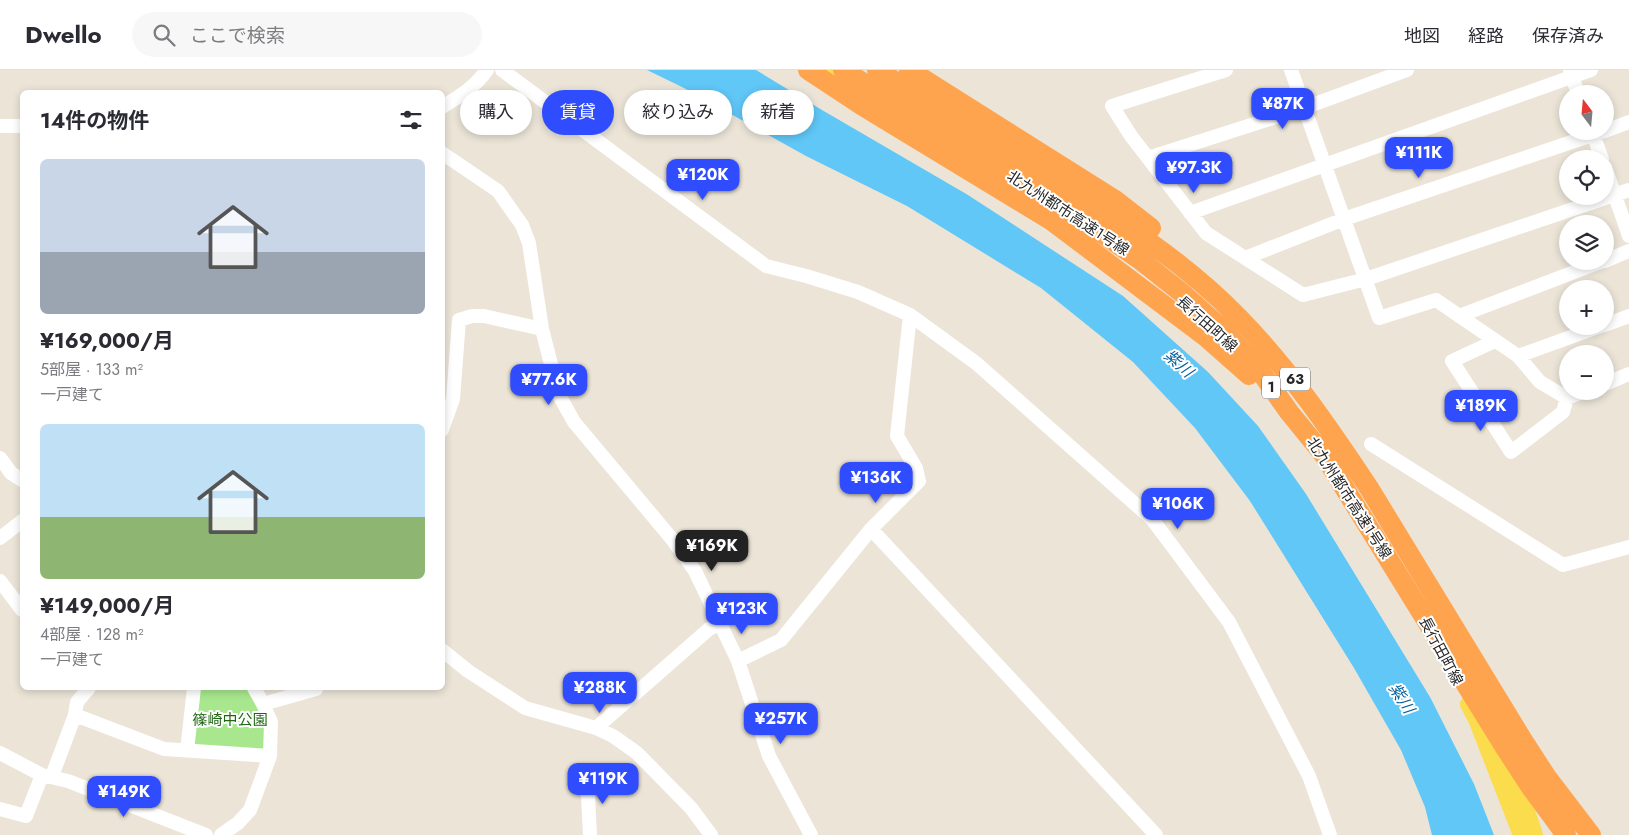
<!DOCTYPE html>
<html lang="ja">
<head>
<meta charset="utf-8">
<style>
	body { margin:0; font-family:Jost,"Noto Sans JP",sans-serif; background:#f7f7f7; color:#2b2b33; height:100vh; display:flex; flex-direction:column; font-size:19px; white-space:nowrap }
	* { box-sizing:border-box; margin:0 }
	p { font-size:16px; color:#7c7c81 }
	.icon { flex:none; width:28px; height:28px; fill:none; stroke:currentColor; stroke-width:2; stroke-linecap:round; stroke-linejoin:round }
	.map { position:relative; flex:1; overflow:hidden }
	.details { position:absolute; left:20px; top:20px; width:425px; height:600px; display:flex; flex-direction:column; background:#fff; border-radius:8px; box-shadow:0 2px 8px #0003 }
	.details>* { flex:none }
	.hud { position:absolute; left:460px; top:20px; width:475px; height:45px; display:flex; gap:10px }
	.needle { width:32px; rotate:344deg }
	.controls { position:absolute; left:1559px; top:15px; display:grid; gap:10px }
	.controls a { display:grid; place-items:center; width:55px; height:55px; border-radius:50%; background:#fff; box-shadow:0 2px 8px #0003; font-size:25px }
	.price { position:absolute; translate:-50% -42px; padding:0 11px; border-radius:10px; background:#304cff; color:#fff; font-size:16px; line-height:32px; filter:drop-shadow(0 1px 2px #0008) }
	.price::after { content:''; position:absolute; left:50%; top:30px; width:15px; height:11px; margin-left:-8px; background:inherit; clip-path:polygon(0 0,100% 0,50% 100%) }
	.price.on { background:#222; color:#fff }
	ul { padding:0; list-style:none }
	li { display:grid; align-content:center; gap:10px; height:265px; padding:0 20px }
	li span { display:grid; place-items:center; height:155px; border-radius:8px; color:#555 }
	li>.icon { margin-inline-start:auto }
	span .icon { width:90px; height:90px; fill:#fffc; stroke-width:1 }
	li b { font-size:21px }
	h2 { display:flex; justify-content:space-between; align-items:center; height:60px; padding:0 20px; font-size:21px }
	.chip { padding:0 18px; border-radius:22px; background:#fff; box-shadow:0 2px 8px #0003; font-size:18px; line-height:45px }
	.chip.on { background:#304cff; color:#fff }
	header { display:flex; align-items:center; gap:30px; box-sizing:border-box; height:70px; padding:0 25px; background:#fff; border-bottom:1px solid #e1e1e2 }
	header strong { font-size:24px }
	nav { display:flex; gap:28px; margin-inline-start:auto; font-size:18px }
	.search { width:350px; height:45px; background:#f7f7f7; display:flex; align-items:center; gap:12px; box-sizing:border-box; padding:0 18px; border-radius:28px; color:#7c7c81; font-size:19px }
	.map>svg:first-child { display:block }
	.green { fill:#a8e78e }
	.water { fill:#60c7f7 }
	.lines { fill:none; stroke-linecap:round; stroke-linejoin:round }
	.minor { stroke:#fff; stroke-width:14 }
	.major { stroke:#fbdc4c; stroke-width:18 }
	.highway { stroke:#ffa44e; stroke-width:20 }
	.labels { text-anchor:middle; stroke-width:4; stroke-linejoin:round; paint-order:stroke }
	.shield { fill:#fff; stroke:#686868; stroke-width:1 }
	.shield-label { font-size:14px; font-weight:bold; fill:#272727 }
	.street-label { font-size:15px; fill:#272727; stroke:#fff }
	.park-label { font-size:15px; fill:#206813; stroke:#fff }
	.water-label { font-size:16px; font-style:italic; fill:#03619f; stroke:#fff }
</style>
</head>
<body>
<header>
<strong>Dwello</strong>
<div class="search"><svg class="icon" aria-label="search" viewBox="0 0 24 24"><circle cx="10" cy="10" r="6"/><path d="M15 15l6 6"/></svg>ここで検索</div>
<nav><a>地図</a><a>経路</a><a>保存済み</a></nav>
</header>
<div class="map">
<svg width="1629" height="765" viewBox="0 0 1629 765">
	<rect width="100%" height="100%" fill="#ebe4d7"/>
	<!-- green -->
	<path class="green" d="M194 618H254L263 634 270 686 187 681Z"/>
	<!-- water -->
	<path class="water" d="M647 0H756L822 40 968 125 1123 226 1208 302 1258 356 1306 424 1430 627 1474 714 1494 765H1432L1425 737 1401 680 1354 598 1250 431 1195 358 1133 292 1041 218 907 136 806 86 684 18Z"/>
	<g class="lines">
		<!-- minor -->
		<path class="minor" d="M502 0 766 196 806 206 858 222 910 245 976 293 1152 449 1229 552 1309 706 1330 765
			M1226 0 1112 36 1131 66 1206 163 1303 225 1366 209 1629 120
			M1291 0 1379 248 1436 230 1518 286 1601 256
			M1570 0 1578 24
			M442 37C460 26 475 17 487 0
			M0 56H22
			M1592 61 1602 89
			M1605 61 1629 52
			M442 83 498 121 522 155 529 173 542 259 559 325 574 352 672 469 695 501 738 591 769 686 811 765
			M1148 88 1304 38 1407 0
			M1605 97 1629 166
			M1190 143 1591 0
			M1245 188 1344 149 1604 61
			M1605 191 1629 181
			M1459 246 1603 191
			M1605 255 1629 246
			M1495 271 1452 291 1511 382 1563 342 1567 328
			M1518 286 1540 312 1567 328 1585 321
			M1605 314 1629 304
			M442 360 453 329 459 250 472 246H484L542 259
			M1371 374 1563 495 1629 477
			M0 388 11 403 22 410
			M871 459 1156 765
			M0 468 22 451
			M0 511 22 540
			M442 580 468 601 525 638 596 658 613 666 637 683 691 738 711 765
			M738 591 781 570 871 459 919 411 916 398 897 366 910 245
			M263 634 316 619V618
			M75 645 164 679 270 686
			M596 658 709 559 720 553
			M187 681 194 618
			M0 683 42 705 68 711 206 765
			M52 706 75 645 77 632 89 618
			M587 707 590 765
			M0 739 26 746 42 705
			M221 765 238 753 250 740 270 686 271 652 263 634 254 618"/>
		<!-- major -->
		<path class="major" d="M829 0 854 16
			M1469 634 1477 649 1522 765
			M1511 696 1534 765"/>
		<!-- highway -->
		<path class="highway" d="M808 0 861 35 1052 151 1206 267 1249 305
			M843 0 1094 158 1139 189 1182 223 1222 259 1258 298 1289 342 1324 385 1504 676 1530 716 1566 765
			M877 0C933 35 988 69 1044 104 1112 146 1182 189 1238 247 1289 299 1329 358 1369 418L1522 669 1546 706 1591 765
			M909 0 1115 130 1151 158"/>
	</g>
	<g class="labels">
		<!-- shield labels -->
		<g class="shield">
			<rect x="1280" y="297.5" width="30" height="23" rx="4"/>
			<rect x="1262" y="305.5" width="18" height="23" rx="4"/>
		</g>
		<g class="shield-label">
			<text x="1295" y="314">63</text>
			<text x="1271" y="322">1</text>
		</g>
		<!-- street labels -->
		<g class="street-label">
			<text transform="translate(1068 143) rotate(33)" y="5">北九州都市高速1号線</text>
			<text transform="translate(1207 254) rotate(42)" y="5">長行田町線</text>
			<text transform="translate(1349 428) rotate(57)" y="5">北九州都市高速1号線</text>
			<text transform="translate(1441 581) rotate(62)" y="5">長行田町線</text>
		</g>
		<!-- park labels -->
		<g class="park-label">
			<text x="230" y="655">篠崎中公園</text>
		</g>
		<!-- water labels -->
		<g class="water-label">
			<text transform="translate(1179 293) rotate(42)" y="6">紫川</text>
			<text transform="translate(1402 628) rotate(57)" y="6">紫川</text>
		</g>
	</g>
</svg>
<div class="controls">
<a><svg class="needle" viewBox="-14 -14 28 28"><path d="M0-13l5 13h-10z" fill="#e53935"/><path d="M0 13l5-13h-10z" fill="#7c7c81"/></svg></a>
<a><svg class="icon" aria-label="locate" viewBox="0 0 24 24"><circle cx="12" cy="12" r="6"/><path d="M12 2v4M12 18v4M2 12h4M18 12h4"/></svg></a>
<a><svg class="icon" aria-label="layers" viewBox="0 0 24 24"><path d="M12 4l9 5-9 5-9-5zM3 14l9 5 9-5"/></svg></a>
<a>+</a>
<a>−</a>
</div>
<b class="price" style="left:1283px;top:60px">¥87K</b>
<b class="price" style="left:1419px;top:109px">¥111K</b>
<b class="price" style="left:1194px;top:124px">¥97.3K</b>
<b class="price" style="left:703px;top:131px">¥120K</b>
<b class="price" style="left:549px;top:336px">¥77.6K</b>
<b class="price" style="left:1481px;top:362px">¥189K</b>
<b class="price" style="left:876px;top:434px">¥136K</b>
<b class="price" style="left:1178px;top:460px">¥106K</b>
<b class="price on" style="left:712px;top:502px">¥169K</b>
<b class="price" style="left:742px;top:565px">¥123K</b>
<b class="price" style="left:600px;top:644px">¥288K</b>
<b class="price" style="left:781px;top:675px">¥257K</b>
<b class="price" style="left:603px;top:735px">¥119K</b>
<b class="price" style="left:124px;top:748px">¥149K</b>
<div class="hud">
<a class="chip">購入</a>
<a class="chip on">賃貸</a>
<a class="chip">絞り込み</a>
<a class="chip">新着</a>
</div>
<section class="details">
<h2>14件の物件<svg class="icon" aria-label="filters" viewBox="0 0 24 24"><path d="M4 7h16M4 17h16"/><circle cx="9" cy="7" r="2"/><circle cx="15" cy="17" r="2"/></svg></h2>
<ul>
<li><span style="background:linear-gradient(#c9d6e8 60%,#9aa5b1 0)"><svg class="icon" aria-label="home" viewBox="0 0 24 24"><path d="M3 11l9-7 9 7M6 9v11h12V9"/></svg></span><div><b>¥169,000/月</b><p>5部屋 · 133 m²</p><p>一戸建て</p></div></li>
<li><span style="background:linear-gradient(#bfe0f5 60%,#8fb573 0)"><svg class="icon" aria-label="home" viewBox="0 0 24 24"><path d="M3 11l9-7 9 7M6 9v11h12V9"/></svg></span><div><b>¥149,000/月</b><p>4部屋 · 128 m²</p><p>一戸建て</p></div></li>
</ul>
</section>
</div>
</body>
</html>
